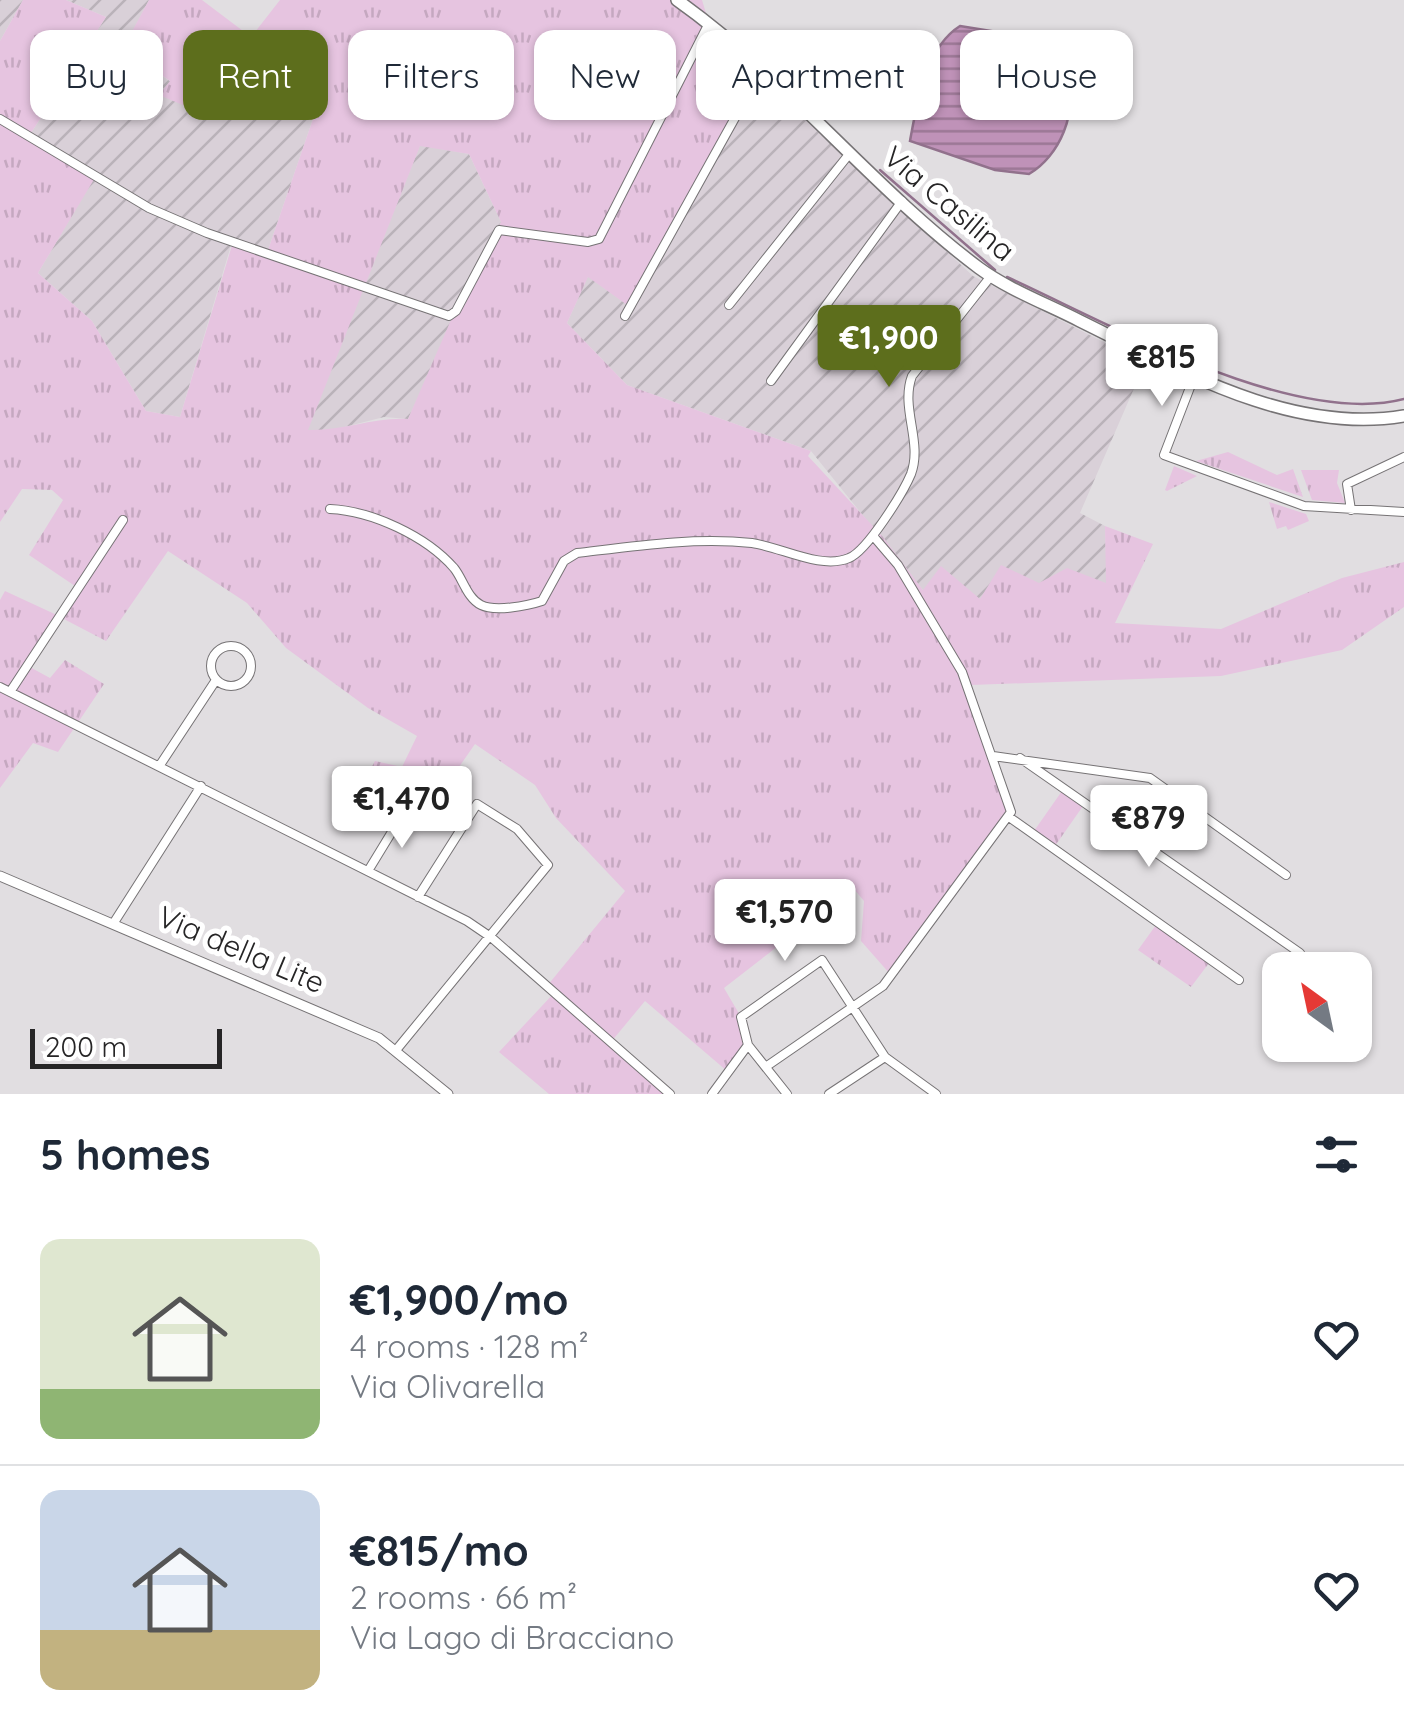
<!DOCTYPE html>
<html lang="en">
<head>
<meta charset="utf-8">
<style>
	body { margin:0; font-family:Quicksand,sans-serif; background:#f2f2f3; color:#1f2937; height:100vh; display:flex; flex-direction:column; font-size:38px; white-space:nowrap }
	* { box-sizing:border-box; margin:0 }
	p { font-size:32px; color:#747a83 }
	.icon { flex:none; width:55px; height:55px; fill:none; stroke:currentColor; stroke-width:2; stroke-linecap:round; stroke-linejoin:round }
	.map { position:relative; height:1094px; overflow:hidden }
	.details { display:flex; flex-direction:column; background:#fff; flex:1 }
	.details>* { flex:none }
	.top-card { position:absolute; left:30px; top:30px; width:1345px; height:90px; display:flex; gap:20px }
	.needle { width:65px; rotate:327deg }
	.fabs { position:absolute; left:1262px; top:952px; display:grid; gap:20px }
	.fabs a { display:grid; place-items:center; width:110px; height:110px; border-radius:20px; background:#fff; box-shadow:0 2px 8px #0004; font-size:50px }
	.scale { position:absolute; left:30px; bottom:25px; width:192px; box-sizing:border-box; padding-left:10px; border:5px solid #262526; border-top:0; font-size:28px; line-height:35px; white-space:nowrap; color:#262526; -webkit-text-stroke:8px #fff; paint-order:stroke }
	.price { position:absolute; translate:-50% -85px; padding:0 22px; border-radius:10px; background:#fff; color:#222; font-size:32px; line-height:65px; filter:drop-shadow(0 2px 5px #0008) }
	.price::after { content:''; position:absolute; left:50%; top:60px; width:30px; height:22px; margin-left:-15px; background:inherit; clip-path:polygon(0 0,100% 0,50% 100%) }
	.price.active { background:#5d6e1c; color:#fff }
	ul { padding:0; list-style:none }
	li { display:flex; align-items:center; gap:30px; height:250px; padding:0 40px }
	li+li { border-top:2px solid #e0e1e3 }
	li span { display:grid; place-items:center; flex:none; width:280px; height:200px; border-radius:20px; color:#555 }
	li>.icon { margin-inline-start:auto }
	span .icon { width:120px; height:120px; fill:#fffc; stroke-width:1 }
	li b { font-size:42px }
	h2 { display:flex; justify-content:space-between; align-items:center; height:120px; padding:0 40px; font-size:42px }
	.tag { padding:0 35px; border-radius:20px; background:#fff; box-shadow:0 2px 8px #0004; font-size:35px; line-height:90px }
	.tag.active { background:#5d6e1c; color:#fff }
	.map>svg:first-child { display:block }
	.industrial { fill:url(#industrial-furrows) }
	.grass { fill:url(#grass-tufts); fill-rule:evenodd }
	.water { fill:url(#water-rules); stroke:#91718c; stroke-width:2.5 }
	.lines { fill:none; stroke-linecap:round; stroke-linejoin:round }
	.stream { stroke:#91718c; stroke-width:2.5 }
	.minor-casing { stroke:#767375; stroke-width:10 }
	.tertiary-casing { stroke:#767375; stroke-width:11 }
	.primary-casing { stroke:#767375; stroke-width:14 }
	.minor { stroke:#fff; stroke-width:8 }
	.tertiary { stroke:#fff; stroke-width:9 }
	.primary { stroke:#fff; stroke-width:11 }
	.labels { text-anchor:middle; stroke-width:10; stroke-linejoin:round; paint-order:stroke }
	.street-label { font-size:30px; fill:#262526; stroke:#fff }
</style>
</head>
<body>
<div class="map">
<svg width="1404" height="1094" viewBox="0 0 1404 1094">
	<defs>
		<pattern id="industrial-furrows" width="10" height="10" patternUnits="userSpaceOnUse" patternTransform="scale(2.5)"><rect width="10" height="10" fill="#d9d0d8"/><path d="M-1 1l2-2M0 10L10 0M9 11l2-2" fill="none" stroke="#bab2b9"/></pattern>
		<pattern id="grass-tufts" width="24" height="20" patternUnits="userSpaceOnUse" patternTransform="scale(2.5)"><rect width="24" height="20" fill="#e6c4e0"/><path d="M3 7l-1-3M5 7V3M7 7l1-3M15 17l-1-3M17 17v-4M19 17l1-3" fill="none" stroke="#c5a8c0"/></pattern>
		<pattern id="water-rules" width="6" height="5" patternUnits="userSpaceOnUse" patternTransform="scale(2.5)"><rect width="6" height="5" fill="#bf92b8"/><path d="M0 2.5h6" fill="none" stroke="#9b7795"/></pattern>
	</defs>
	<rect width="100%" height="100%" fill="#e1dee1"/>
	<!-- industrial -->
	<path class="industrial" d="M0 0H23L0 41Z
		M66 0H149L124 48 171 82 160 95 190 107 228 52 258 94 315 113 267 253 232 242 180 417 146 411 92 321 38 273 95 176 29 136 106 17Z
		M761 78 973 276 1145 363 1080 513 1105 526 1107 583H1039L980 599 923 590 811 451 627 385 567 323 588 276 629 306Z
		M420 145 469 154 501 222 408 419 384 417 329 431 307 430Z"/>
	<!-- grass -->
	<path class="grass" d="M23 0H66L106 17 29 136 96 176 38 273 92 321 146 411 180 417 233 242 267 253 315 113 258 94 228 53 190 108 159 95 170 81 123 48 149 0H202L251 37 280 0H702L709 23 757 75 630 307 588 277 567 323 627 385 811 451 808 456 883 537 923 590 941 566 980 599 1001 565 1039 583 1067 568 1106 583 1105 526 1153 544 1115 623 1221 629 1342 578 1404 562V607L1342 650 1221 676 971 685 1009 817 890 974 861 941 864 901 853 888 724 988 741 1017 748 1045 727 1071 645 1001 611 1042 670 1094H549L499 1052 554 993 547 986 625 891 556 818 535 785 475 744 422 820 404 812 410 799 368 774 375 761 402 767 417 736 368 708 286 648 247 603 168 551 106 641 60 617 28 666 50 678 65 660 104 684 58 752 33 743 0 788V600L5 591 59 616 78 588 29 555 63 500 52 490 22 489 0 522V41ZM420 146 469 154 501 222 454 313 408 419C374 417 343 431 308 430Z
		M1228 452 1277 475 1293 469 1303 497 1196 461Z
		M1174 466 1197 476 1167 491 1165 490Z
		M1301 470H1339L1337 483 1345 503 1312 500Z
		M1269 502 1306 514 1309 521 1288 530 1286 526 1277 529Z
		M1062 791 1083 806 1055 846 1034 831Z
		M1156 925 1209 963 1191 987 1138 950Z"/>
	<!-- water -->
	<path class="water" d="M960 26 1003 33 1065 77C1080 110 1059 157 1029 174L995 170 910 141C917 103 925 48 960 26Z"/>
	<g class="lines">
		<!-- stream -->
		<path class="stream" d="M880 170 995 270
			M1007 277C1108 323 1293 428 1404 399"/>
		<defs>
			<path id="minor" d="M0 119 149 208 207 233 449 316 456 311 499 230 588 242 599 239 709 23
				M729 305 850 153
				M625 316 761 71
				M1194 377 1164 455 1304 506 1404 512
				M771 381 902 201
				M330 509C372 511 426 536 454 568 463 579 467 598 481 605 495 612 527 606 542 601L564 561 577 553C635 546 694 537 752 543 781 547 821 570 849 558 867 551 903 493 911 474 923 442 900 408 912 376L991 276
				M1351 510 1347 484 1404 457
				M211 666a20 20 0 1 1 40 0a20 20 0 1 1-40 0Z
				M0 687 467 921 492 938 670 1094
				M10 692 123 520
				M993 756 1150 778 1286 875
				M1020 758 1300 953
				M160 765 216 680
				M1009 817 1239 980
				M368 871 404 812
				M113 924 201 786
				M397 1049 548 865 517 829 477 804 418 897
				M767 1066 883 986 1011 812 962 672 898 565 874 537
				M712 1094 748 1045
				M787 1094 748 1045 741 1017 822 960 885 1057 936 1094
				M829 1094 885 1057"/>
			<path id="tertiary" d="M0 876 379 1038 448 1094"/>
			<path id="primary" d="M677 0C787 78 871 187 979 268 1009 290 1047 304 1080 321 1178 369 1290 435 1404 416"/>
		</defs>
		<!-- minor casing -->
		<use href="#minor" class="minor-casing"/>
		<!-- tertiary casing -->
		<use href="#tertiary" class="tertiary-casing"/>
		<!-- primary casing -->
		<use href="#primary" class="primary-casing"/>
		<!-- minor -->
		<use href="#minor" class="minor"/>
		<!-- tertiary -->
		<use href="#tertiary" class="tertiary"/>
		<!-- primary -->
		<use href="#primary" class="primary"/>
	</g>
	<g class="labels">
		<!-- street labels -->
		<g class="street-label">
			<text transform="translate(949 204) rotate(40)" y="10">Via Casilina</text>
			<text transform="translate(241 950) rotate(23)" y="10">Via della Lite</text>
		</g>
	</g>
</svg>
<div class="fabs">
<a><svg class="needle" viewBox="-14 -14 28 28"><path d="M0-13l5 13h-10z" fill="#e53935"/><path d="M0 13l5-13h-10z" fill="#747a83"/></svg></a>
</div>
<div class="scale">200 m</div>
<b class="price active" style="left:889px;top:390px">€1,900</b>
<b class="price" style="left:1162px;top:409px">€815</b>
<b class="price" style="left:402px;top:851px">€1,470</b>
<b class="price" style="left:1149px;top:870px">€879</b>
<b class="price" style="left:785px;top:964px">€1,570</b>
<div class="top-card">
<a class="tag">Buy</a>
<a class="tag active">Rent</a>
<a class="tag">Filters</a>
<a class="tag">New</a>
<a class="tag">Apartment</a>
<a class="tag">House</a>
</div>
</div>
<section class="details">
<h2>5 homes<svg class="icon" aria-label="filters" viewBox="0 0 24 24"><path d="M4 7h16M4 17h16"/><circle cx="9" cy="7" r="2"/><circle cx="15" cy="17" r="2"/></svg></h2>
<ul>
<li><span style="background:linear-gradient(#dfe7d0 75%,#8fb573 0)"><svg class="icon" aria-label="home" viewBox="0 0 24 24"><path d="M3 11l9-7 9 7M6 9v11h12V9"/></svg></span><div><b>€1,900/mo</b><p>4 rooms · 128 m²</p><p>Via Olivarella</p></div><svg class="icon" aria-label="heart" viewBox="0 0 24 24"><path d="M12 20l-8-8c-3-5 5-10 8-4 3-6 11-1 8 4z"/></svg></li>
<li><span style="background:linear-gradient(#c9d6e8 70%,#c2b280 0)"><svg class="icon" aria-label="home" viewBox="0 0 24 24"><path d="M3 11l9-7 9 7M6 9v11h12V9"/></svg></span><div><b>€815/mo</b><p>2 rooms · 66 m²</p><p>Via Lago di Bracciano</p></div><svg class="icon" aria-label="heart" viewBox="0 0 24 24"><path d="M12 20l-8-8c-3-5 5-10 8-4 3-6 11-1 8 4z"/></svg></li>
</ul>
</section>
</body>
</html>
